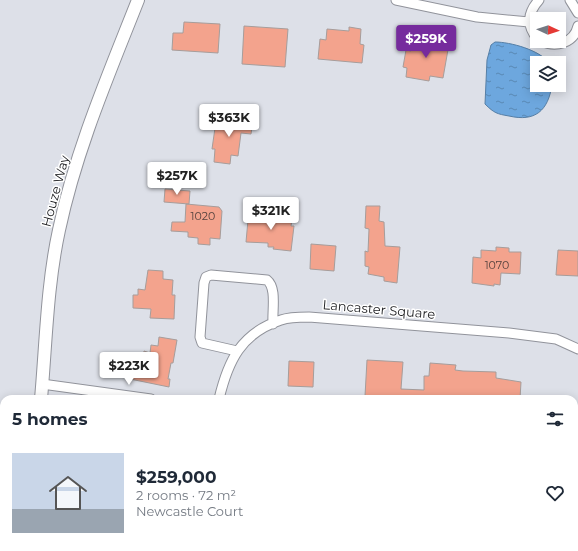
<!DOCTYPE html>
<html lang="en">
<head>
<meta charset="utf-8">
<style>
	body { margin:0; font-family:Montserrat,sans-serif; background:#f2f2f3; color:#1f2937; height:100vh; display:flex; flex-direction:column; font-size:15px; white-space:nowrap }
	* { box-sizing:border-box; margin:0 }
	p { font-size:13px; color:#747a83 }
	.icon { flex:none; width:22px; height:22px; fill:none; stroke:currentColor; stroke-width:2; stroke-linecap:round; stroke-linejoin:round }
	.map { position:relative; flex:1; overflow:hidden }
	.sheet { position:absolute; left:0px; top:395px; width:578px; height:156px; display:flex; flex-direction:column; background:#fff; border-radius:12px 12px 0 0; box-shadow:0 2px 10px #0003 }
	.sheet>* { flex:none }
	.needle { width:26px; rotate:93deg }
	.tools { position:absolute; left:530px; top:12px; display:grid; gap:8px }
	.tools a { display:grid; place-items:center; width:36px; height:36px; border-radius:0px; background:#fff; box-shadow:0 2px 10px #0003; font-size:20px }
	.price { position:absolute; translate:-50% -34px; padding:0 9px; border-radius:4px; background:#fff; color:#222; font-size:13px; line-height:26px; filter:drop-shadow(0 1px 2px #0008) }
	.price::after { content:''; position:absolute; left:50%; top:24px; width:12px; height:9px; margin-left:-6px; background:inherit; clip-path:polygon(0 0,100% 0,50% 100%) }
	.price.on { background:#762b9d; color:#fff }
	ul { padding:0; list-style:none }
	li { display:flex; align-items:center; gap:12px; height:100px; padding:0 12px }
	li+li { border-top:1px solid #e0e1e3 }
	li span { display:grid; place-items:center; flex:none; width:112px; height:80px; border-radius:0px; color:#555 }
	li>.icon { margin-inline-start:auto }
	span .icon { width:48px; height:48px; fill:#fffc; stroke-width:1 }
	li b { font-size:17px }
	h2 { display:flex; justify-content:space-between; align-items:center; height:48px; padding:0 12px; font-size:17px }
	.map>svg:first-child { display:block }
	.water { fill:url(#water-ripples); stroke:#567fa6 }
	.building { fill:#f3a38d; stroke:#a69d9b }
	.lines { fill:none; stroke-linecap:round; stroke-linejoin:round }
	.minor-casing { stroke:#91939b; stroke-width:11 }
	.tertiary-casing { stroke:#91939b; stroke-width:14 }
	.minor { stroke:#fff; stroke-width:9 }
	.tertiary { stroke:#fff; stroke-width:12 }
	.labels { text-anchor:middle; stroke-width:3; stroke-linejoin:round; paint-order:stroke }
	.number-label { font-size:11px; fill:#55423e }
	.street-label { font-size:13px; fill:#202124; stroke:#fff }
</style>
</head>
<body>
<div class="map">
<svg width="578" height="551" viewBox="0 0 578 551">
	<defs>
		<pattern id="water-ripples" width="26" height="14" patternUnits="userSpaceOnUse"><rect width="26" height="14" fill="#6da7de"/><path d="M2 4q2-2 4 0t4 0M15 11q2-2 4 0t4 0" fill="none" stroke="#5988b4"/></pattern>
	</defs>
	<rect width="100%" height="100%" fill="#dde0e8"/>
	<!-- water -->
	<path class="water" d="M495 42C510 42 540 50 549 63H537V85H552C548 111 535 122 509 116 497 114 494 113 485 104L487 60 491 45Z"/>
	<!-- building -->
	<path class="building" d="M184 22 220 24 218 53 172 50 173 33H183Z
		M244 26 288 29 285 67 242 64Z
		M349 27 361 29 360 44 364 45 362 63 318 59 320 39 326 40 327 29 349 31Z
		M413 37 449 44 443 78 430 76 429 81 406 77 407 68 403 67 406 50 411 51Z
		M219 117 253 121 251 134 241 133 238 156 231 155 230 164 214 162 215 149H212L215 128H218Z
		M165 189 190 191 189 204 164 202Z
		M186 204 219 207 222 211 220 239 210 238V245L198 244V238L188 237V232L171 231 172 222H185Z
		M366 206H380L379 221 384 222 385 246 400 247 397 283 384 281V277L368 274 369 267 365 266V251L368 252 369 229 365 228Z
		M254 209 267 210 268 214 283 215V219L292 220 291 226H294L291 251 273 249 274 247H268V243L246 242 248 220 254 221Z
		M311 244 336 246 334 271 310 269Z
		M496 247 509 248V252H521L520 274 501 273 500 285 494 284V286L472 283 473 257 481 258V250L496 251Z
		M558 250 578 251V276L556 275Z
		M148 270 163 271V279L173 280 172 295H175L174 319 150 318 151 309 133 308V295H138V289L145 290Z
		M159 337 177 340 173 363H171L168 379H170L169 387 130 379 134 358 143 359 144 351 150 353 151 345 158 346Z
		M367 360 403 362 401 389 424 390V376H429L430 363 456 365 455 370 463 371 496 372V378L521 382 520 399H415L365 396Z
		M289 361 314 362 313 387 288 386Z"/>
	<g class="lines">
		<defs>
			<path id="minor" d="M396 0 477 17 529 22
				M570 0 578 13
				M537 38C526 25 528 12 539 0
				M541 41C556 48 574 43 578 26
				M237 351 202 343 200 337 204 283 206 277 211 275 267 280C277 288 272 310 273 324
				M42 384 151 399
				M219 399C228 361 241 333 281 320 289 317 300 317 309 317L509 333 556 339 578 349
				M0 459 4 458
				M0 492H4
				M374 547 378 551"/>
			<path id="tertiary" d="M41 399C46 343 47 285 59 230 76 150 108 76 138 0
				M28 551V547"/>
		</defs>
		<!-- minor casing -->
		<use href="#minor" class="minor-casing"/>
		<!-- tertiary casing -->
		<use href="#tertiary" class="tertiary-casing"/>
		<!-- minor -->
		<use href="#minor" class="minor"/>
		<!-- tertiary -->
		<use href="#tertiary" class="tertiary"/>
	</g>
	<g class="labels">
		<!-- number labels -->
		<g class="number-label">
			<text x="203" y="220">1020</text>
			<text x="497" y="269">1070</text>
		</g>
		<!-- street labels -->
		<g class="street-label">
			<text transform="translate(55 191) rotate(-75)" y="5">Houze Way</text>
			<text transform="translate(379 309) rotate(5)" y="5">Lancaster Square</text>
		</g>
	</g>
</svg>
<div class="tools">
<a><svg class="needle" viewBox="-14 -14 28 28"><path d="M0-13l5 13h-10z" fill="#e53935"/><path d="M0 13l5-13h-10z" fill="#747a83"/></svg></a>
<a><svg class="icon" aria-label="layers" viewBox="0 0 24 24"><path d="M12 4l9 5-9 5-9-5zM3 14l9 5 9-5"/></svg></a>
</div>
<b class="price on" style="left:426px;top:59px">$259K</b>
<b class="price" style="left:229px;top:138px">$363K</b>
<b class="price" style="left:177px;top:196px">$257K</b>
<b class="price" style="left:271px;top:231px">$321K</b>
<b class="price" style="left:129px;top:386px">$223K</b>
<section class="sheet">
<h2>5 homes<svg class="icon" aria-label="filters" viewBox="0 0 24 24"><path d="M4 7h16M4 17h16"/><circle cx="9" cy="7" r="2"/><circle cx="15" cy="17" r="2"/></svg></h2>
<ul>
<li><span style="background:linear-gradient(#c9d6e8 70%,#9aa5b1 0)"><svg class="icon" aria-label="home" viewBox="0 0 24 24"><path d="M3 11l9-7 9 7M6 9v11h12V9"/></svg></span><div><b>$259,000</b><p>2 rooms · 72 m²</p><p>Newcastle Court</p></div><svg class="icon" aria-label="heart" viewBox="0 0 24 24"><path d="M12 20l-8-8c-3-5 5-10 8-4 3-6 11-1 8 4z"/></svg></li>
</ul>
</section>
</div>
</body>
</html>
